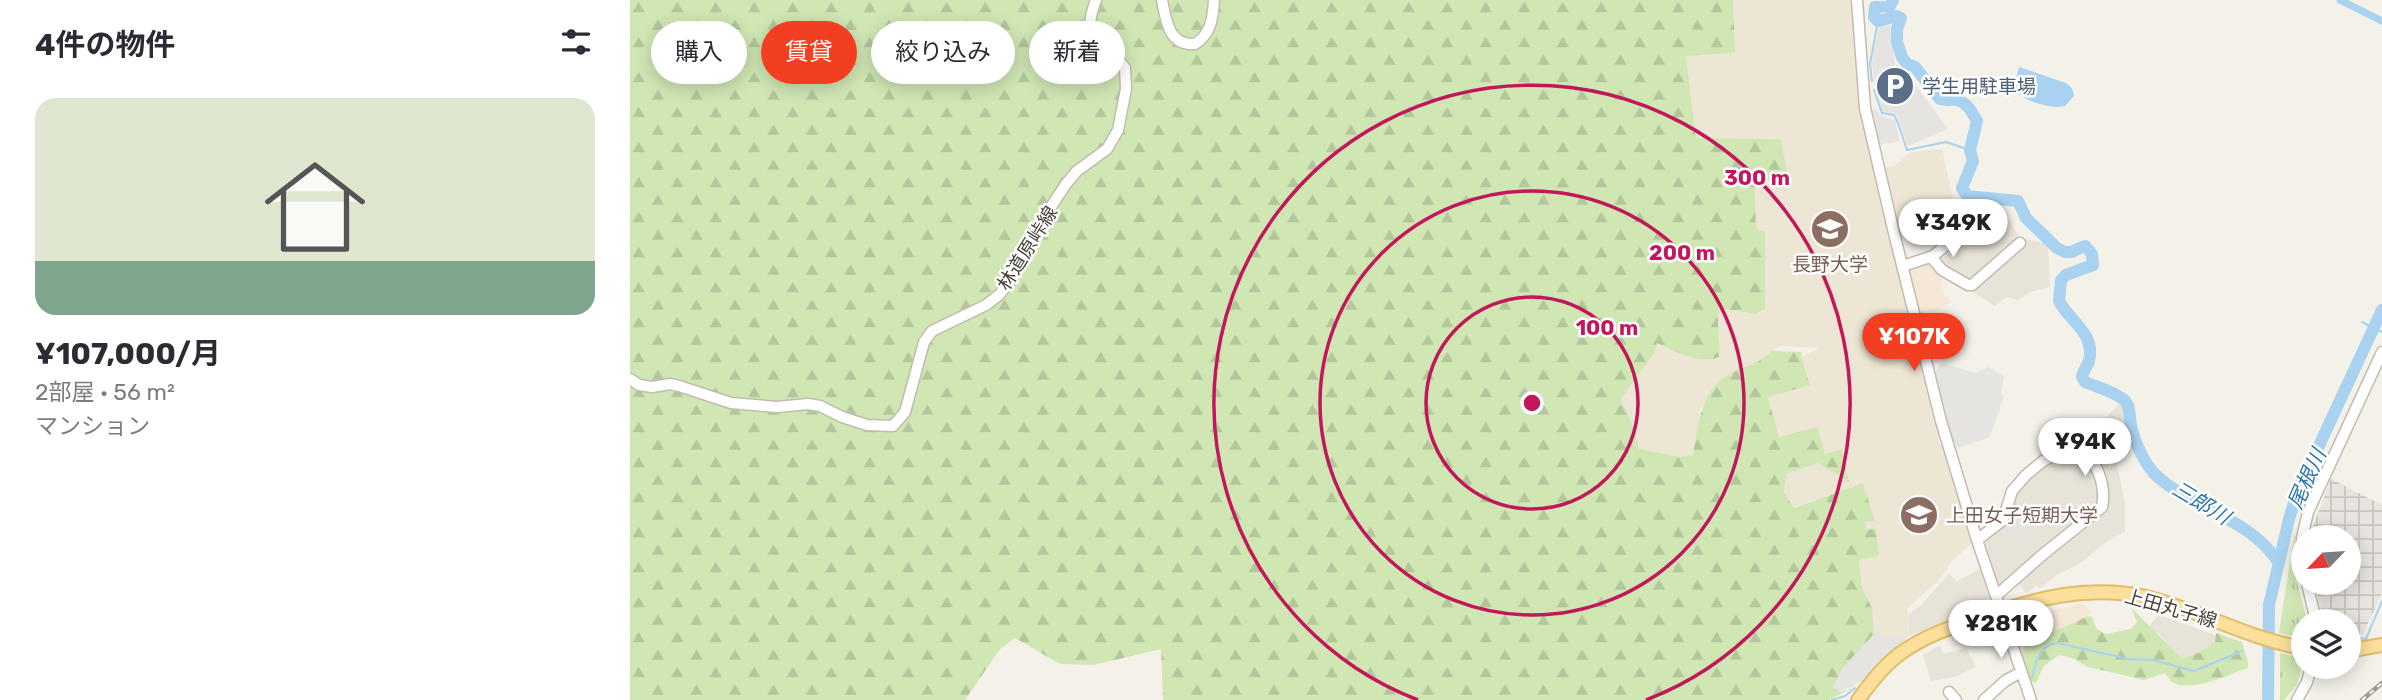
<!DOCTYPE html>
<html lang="ja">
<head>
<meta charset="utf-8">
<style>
	body { margin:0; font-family:Rubik,"Noto Sans JP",sans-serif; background:#f2f2f3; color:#2b2b33; height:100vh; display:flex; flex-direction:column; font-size:26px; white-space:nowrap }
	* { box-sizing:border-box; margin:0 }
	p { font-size:23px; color:#7c7c81 }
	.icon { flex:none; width:38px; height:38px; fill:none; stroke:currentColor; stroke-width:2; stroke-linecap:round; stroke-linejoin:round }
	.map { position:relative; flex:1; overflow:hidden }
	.drawer { display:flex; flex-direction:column; background:#fff; width:630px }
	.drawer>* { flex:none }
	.guide { position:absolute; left:21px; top:21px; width:665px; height:63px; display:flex; gap:14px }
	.needle { width:46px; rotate:245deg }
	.controls { position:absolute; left:1661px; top:525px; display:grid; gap:14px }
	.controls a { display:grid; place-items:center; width:70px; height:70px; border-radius:50%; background:#fff; box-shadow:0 4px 18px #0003; font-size:35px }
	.price { position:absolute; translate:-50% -60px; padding:0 16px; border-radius:24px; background:#fff; color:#222; font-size:23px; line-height:46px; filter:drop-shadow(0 2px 4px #0008) }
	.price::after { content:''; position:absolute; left:50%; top:42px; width:21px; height:16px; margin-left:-10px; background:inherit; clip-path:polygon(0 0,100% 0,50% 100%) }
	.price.on { background:#f33f21; color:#fff }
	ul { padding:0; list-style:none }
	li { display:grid; align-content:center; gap:14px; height:371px; padding:0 35px }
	li span { display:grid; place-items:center; height:217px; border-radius:21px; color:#555 }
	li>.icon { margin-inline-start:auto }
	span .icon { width:126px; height:126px; fill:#fffc; stroke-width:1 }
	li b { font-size:30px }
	h2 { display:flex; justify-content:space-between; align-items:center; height:84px; padding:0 35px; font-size:30px }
	.pill { padding:0 24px; border-radius:32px; background:#fff; box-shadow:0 4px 18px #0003; font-size:24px; line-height:63px }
	.pill.on { background:#f33f21; color:#fff }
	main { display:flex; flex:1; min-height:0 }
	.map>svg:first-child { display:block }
	.residential { fill:#e8e3d8 }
	.commercial { fill:#f5e8d6 }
	.industrial { fill:url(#industrial-grid) }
	.education { fill:#ede6d4 }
	.grass { fill:url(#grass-tufts) }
	.forest { fill:url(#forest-firs) }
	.parking { fill:#e6e4e1 }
	.water { fill:#a8d2ef }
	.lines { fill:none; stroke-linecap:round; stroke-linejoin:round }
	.stream { stroke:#a8d2ef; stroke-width:2 }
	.canal { stroke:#a8d2ef; stroke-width:7 }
	.river { stroke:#a8d2ef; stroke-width:12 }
	.minor-casing { stroke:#c2bbaf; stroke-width:13 }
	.major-casing { stroke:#e1bc6b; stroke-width:16 }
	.minor { stroke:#fff; stroke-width:10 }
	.major { stroke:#fbdf9b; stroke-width:12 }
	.rail-casing { stroke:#989898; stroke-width:4.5 }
	.rail { stroke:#fff; stroke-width:2; stroke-dasharray:5; stroke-linecap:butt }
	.ring { fill:none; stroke:#c2185b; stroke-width:3.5 }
	.labels { text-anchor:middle; stroke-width:5; stroke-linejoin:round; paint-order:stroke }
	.service-label { font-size:19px; fill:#4e5e75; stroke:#fff; text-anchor:start }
	.street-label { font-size:19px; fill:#484138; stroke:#fff }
	.education-label { font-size:19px; fill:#785e54; stroke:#fff }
	.water-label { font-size:21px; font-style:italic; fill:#3178a9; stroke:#fff }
	.centre { fill:#c2185b; stroke:#fff; stroke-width:3.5 }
	.ring-label { font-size:21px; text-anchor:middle; font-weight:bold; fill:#c2185b; stroke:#fff; stroke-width:5; stroke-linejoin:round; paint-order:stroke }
</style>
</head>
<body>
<main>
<section class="drawer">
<h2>4件の物件<svg class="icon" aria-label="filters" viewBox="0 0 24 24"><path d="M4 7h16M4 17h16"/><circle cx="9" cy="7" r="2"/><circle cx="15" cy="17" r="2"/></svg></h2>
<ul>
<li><span style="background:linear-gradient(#dfe7d0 75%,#7fa58c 0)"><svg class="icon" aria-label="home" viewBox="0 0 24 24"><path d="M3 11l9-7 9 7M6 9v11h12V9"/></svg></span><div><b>¥107,000/月</b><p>2部屋 · 56 m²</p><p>マンション</p></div></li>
</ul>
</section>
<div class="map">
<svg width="1752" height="700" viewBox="0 0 1752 700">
	<defs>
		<pattern id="industrial-grid" width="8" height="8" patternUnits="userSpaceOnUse" patternTransform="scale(1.75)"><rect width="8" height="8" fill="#e7e3de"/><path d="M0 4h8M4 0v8" fill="none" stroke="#c8c4bf"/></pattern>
		<pattern id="grass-tufts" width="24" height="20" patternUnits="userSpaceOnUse" patternTransform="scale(1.75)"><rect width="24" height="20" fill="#d0e7b4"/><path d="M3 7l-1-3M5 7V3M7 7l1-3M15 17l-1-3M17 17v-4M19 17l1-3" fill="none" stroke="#b4c79c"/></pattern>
		<pattern id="forest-firs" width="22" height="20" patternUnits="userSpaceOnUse" patternTransform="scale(1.75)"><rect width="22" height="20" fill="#d0e7b4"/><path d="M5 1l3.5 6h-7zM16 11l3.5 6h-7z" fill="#b4c79c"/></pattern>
	</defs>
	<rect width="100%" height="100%" fill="#f4f1e9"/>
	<!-- residential -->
	<path class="residential" d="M1369 204 1390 238 1418 244 1420 287 1400 292 1388 300 1377 297 1365 306 1311 272 1301 261Z
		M1490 403 1498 415 1496 428 1480 449 1487 464 1495 502V532L1482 538 1449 564 1428 574 1410 589 1407 585 1396 593 1383 576 1372 587 1369 586 1355 545 1358 538 1371 526 1380 486 1427 448 1468 426Z
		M1350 569 1359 597 1354 605 1279 636 1278 615 1291 605 1319 574 1327 581Z
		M1529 615 1585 635V642L1568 653 1551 658 1530 635 1518 627Z
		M1310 645 1314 654 1336 648 1346 667 1325 677 1301 681 1293 655Z"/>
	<!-- commercial -->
	<path class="commercial" d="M1300 261 1313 277 1311 282 1315 296 1322 301 1305 313 1304 322 1290 319 1277 269Z
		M1454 603 1461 614 1396 646 1393 651 1385 625 1389 617Z"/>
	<!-- industrial -->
	<path class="industrial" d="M1701 479 1752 505V593L1733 634 1723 635 1719 632 1718 621H1698L1693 619 1685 583H1718V537H1679Z"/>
	<!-- education -->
	<path class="education" d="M1103 0H1221L1227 90 1244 169 1265 166 1280 152 1312 149 1324 204 1291 213 1261 239 1306 418 1309 442 1316 451 1343 542 1322 561 1311 578 1277 609 1279 636 1222 688 1203 687 1242 608 1232 588 1229 559 1246 528 1236 530 1234 522 1245 521 1233 483 1163 508 1154 493 1155 474 1188 463 1219 480 1212 449 1195 454 1149 438 1138 397 1171 357 1189 348 1149 346 1131 362 1098 375 1071 408 1063 455 1051 457 1009 449 1004 428 991 399 1025 352 1027 342 1060 358 1089 357 1086 322 1090 307 1124 314 1134 231H1129L1126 227 1125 184 1130 181 1150 139 1066 138 1056 56 1105 53Z"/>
	<!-- grass -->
	<path class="grass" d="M1665 530V575L1677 621H1673V634L1668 637 1649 633Z
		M1650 653 1664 656 1672 664 1667 685 1654 700H1650Z"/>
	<!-- forest -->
	<path class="forest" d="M0 0H1103L1105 53 1056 56 1066 138 1151 139 1158 179 1130 181 1125 184 1126 227 1129 231H1135V309L1125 314 1090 308C1085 327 1091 339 1089 357 1067 365 1047 352 1027 343L1025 352 991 399 1004 428 1009 449 1051 457 1063 455C1068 426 1070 391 1099 374 1116 365 1126 366 1142 351L1172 352 1171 357 1180 385 1138 397 1149 437 1187 427 1195 454 1212 449 1219 482 1188 463 1156 474 1154 493 1164 508 1233 483 1245 521 1235 522 1236 530 1246 528 1249 556 1229 560 1232 588 1242 608 1244 634 1212 669 1211 692 1222 688 1199 700H533L531 649 464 665 430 664 385 638 370 649 335 700H0Z
		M1501 607C1517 625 1535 640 1551 658L1568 653 1585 642 1586 633 1612 642 1618 662V668C1600 674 1559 694 1542 682 1539 679 1537 676 1535 673L1514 680 1458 667 1442 658 1429 655 1413 667 1406 683 1400 681 1392 654C1397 643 1403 635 1414 631L1419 634 1458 616 1462 617 1467 629 1476 634 1501 629 1507 622Z"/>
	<!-- parking -->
	<path class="parking" d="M1259 20 1265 66 1279 76 1318 129 1278 146 1267 115 1252 111 1245 89 1242 63 1244 49 1251 22Z
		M1238 110H1246L1252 116 1265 120 1270 141 1247 145Z
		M1311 363 1346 373 1359 367 1374 377 1371 394 1374 396 1360 437 1329 448 1321 441 1304 374Z
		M1380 501 1384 503 1395 532 1376 539 1372 526Z
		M1244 634 1270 636 1275 639 1254 657 1230 682 1209 692 1203 687 1212 669Z"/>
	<!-- water -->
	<path class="water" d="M1389 67 1436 83 1442 88 1444 96 1435 106C1422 110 1388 100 1384 87Z"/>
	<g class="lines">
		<!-- stream -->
		<path class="stream" d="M1242 81 1240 64 1248 21
			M1244 90 1252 113 1264 115 1268 123 1277 150 1316 142 1340 150
			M1732 322 1752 332
			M1718 637 1736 639 1752 601
			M1402 678C1406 662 1408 646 1427 643L1499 659 1523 660 1564 671 1612 651
			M1202 700 1215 696 1225 688"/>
		<!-- canal -->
		<path class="canal" d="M1710 0 1752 21"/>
		<!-- river -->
		<path class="river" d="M1263 0 1260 6 1245 7 1244 17 1248 21 1267 16 1271 18 1267 29V42L1272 57 1277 64 1285 67 1310 99C1317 101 1321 99 1327 100 1338 103 1342 113 1347 121L1340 150 1343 161 1332 188 1337 196 1388 201 1396 218 1427 248 1435 252H1441L1455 246 1462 254 1463 265 1436 275 1431 280 1429 301C1439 321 1466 333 1459 361 1457 367 1453 371 1452 377L1455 382C1467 387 1485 392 1494 400 1501 406 1499 417 1501 425 1504 441 1515 466 1528 477 1566 511 1620 518 1649 563
			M1638 700 1639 605 1659 519 1667 493 1752 310"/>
		<defs>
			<path id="minor" d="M532 0C536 21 539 46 565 44 581 34 583 18 584 0
				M1227 0 1235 108 1264 233 1311 421 1347 540 1401 700
				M1301 257 1312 270 1338 285H1342L1390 243
				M1273 266 1303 256 1353 214
				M0 379 9 385 22 387 40 384 49 386 101 403 147 407 178 404 190 406 212 417 237 425 263 426 275 412 294 342 302 331 356 305 369 295 380 281 405 231 436 184 447 171 477 149 488 130 496 89 495 68C473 38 449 44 466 0
				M1451 441 1469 428
				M1347 540 1373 520 1382 491 1396 475 1413 461 1451 441C1464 462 1477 481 1472 507L1411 556 1367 595
				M1673 562 1672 538 1678 512 1752 352
				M1677 583 1686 621
				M1319 692 1326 700
				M1354 700 1375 681 1391 672
				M1667 700 1677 682 1681 667"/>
			<path id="major" d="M1718 651 1752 645
				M1228 700C1240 683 1254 665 1271 653 1294 636 1322 627 1349 618 1404 599 1457 584 1516 597 1569 610 1619 639 1673 648"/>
		</defs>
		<!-- minor casing -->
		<use href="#minor" class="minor-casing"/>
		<!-- major casing -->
		<use href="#major" class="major-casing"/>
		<!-- minor -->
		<use href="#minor" class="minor"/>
		<!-- major -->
		<use href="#major" class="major"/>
		<defs>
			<path id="rail" d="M1732 700 1752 683"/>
		</defs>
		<!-- rail casing -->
		<use href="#rail" class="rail-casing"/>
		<!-- rail -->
		<use href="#rail" class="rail"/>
	</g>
	<!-- distance rings -->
	<g class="ring">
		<circle cx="902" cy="403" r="106"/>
		<circle cx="902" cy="403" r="212"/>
		<path d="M788 700A318 318 0 1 1 1016 700"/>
	</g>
	<!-- icons -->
	<defs>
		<symbol id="parking-disc" viewBox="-11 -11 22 22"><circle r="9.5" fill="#5c6f8a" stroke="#fff"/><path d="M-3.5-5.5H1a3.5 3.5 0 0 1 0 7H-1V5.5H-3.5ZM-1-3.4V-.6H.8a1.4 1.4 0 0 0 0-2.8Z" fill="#fff"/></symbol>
		<symbol id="university-disc" viewBox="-11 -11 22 22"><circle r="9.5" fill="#8d6e63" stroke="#fff"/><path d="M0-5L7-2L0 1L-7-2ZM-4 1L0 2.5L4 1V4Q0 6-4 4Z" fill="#fff"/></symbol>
	</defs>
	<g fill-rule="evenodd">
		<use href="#parking-disc" x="1243" y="64" width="44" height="44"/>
		<use href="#university-disc" x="1178" y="207" width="44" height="44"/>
		<use href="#university-disc" x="1267" y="493" width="44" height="44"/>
	</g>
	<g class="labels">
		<!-- service labels -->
		<g class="service-label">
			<text x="1292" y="93">学生用駐車場</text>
		</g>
		<!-- street labels -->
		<g class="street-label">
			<text transform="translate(397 248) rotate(-58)" y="7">林道原峠線</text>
			<text transform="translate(1541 608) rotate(16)" y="7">上田丸子線</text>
		</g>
		<!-- education labels -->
		<g class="education-label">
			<text x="1200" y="271">長野大学</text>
			<text x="1316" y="522" text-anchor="start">上田女子短期大学</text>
		</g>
		<!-- water labels -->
		<g class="water-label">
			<text transform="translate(1677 479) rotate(-66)" y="7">尾根川</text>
			<text transform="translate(1571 503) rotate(31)" y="7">三郎川</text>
		</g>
	</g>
	<circle cx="902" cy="403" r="10" class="centre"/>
	<g class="ring-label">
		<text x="1127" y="185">300 m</text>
		<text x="1052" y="260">200 m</text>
		<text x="977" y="335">100 m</text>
	</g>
</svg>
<div class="controls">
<a><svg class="needle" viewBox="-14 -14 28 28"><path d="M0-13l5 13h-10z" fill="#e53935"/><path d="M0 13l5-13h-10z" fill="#7c7c81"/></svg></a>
<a><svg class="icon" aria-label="layers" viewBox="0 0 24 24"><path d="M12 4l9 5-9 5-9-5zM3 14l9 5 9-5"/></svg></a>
</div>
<b class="price" style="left:1323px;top:259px">¥349K</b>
<b class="price on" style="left:1284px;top:373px">¥107K</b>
<b class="price" style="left:1455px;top:478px">¥94K</b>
<b class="price" style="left:1371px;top:660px">¥281K</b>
<div class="guide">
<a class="pill">購入</a>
<a class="pill on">賃貸</a>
<a class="pill">絞り込み</a>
<a class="pill">新着</a>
</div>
</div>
</main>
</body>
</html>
